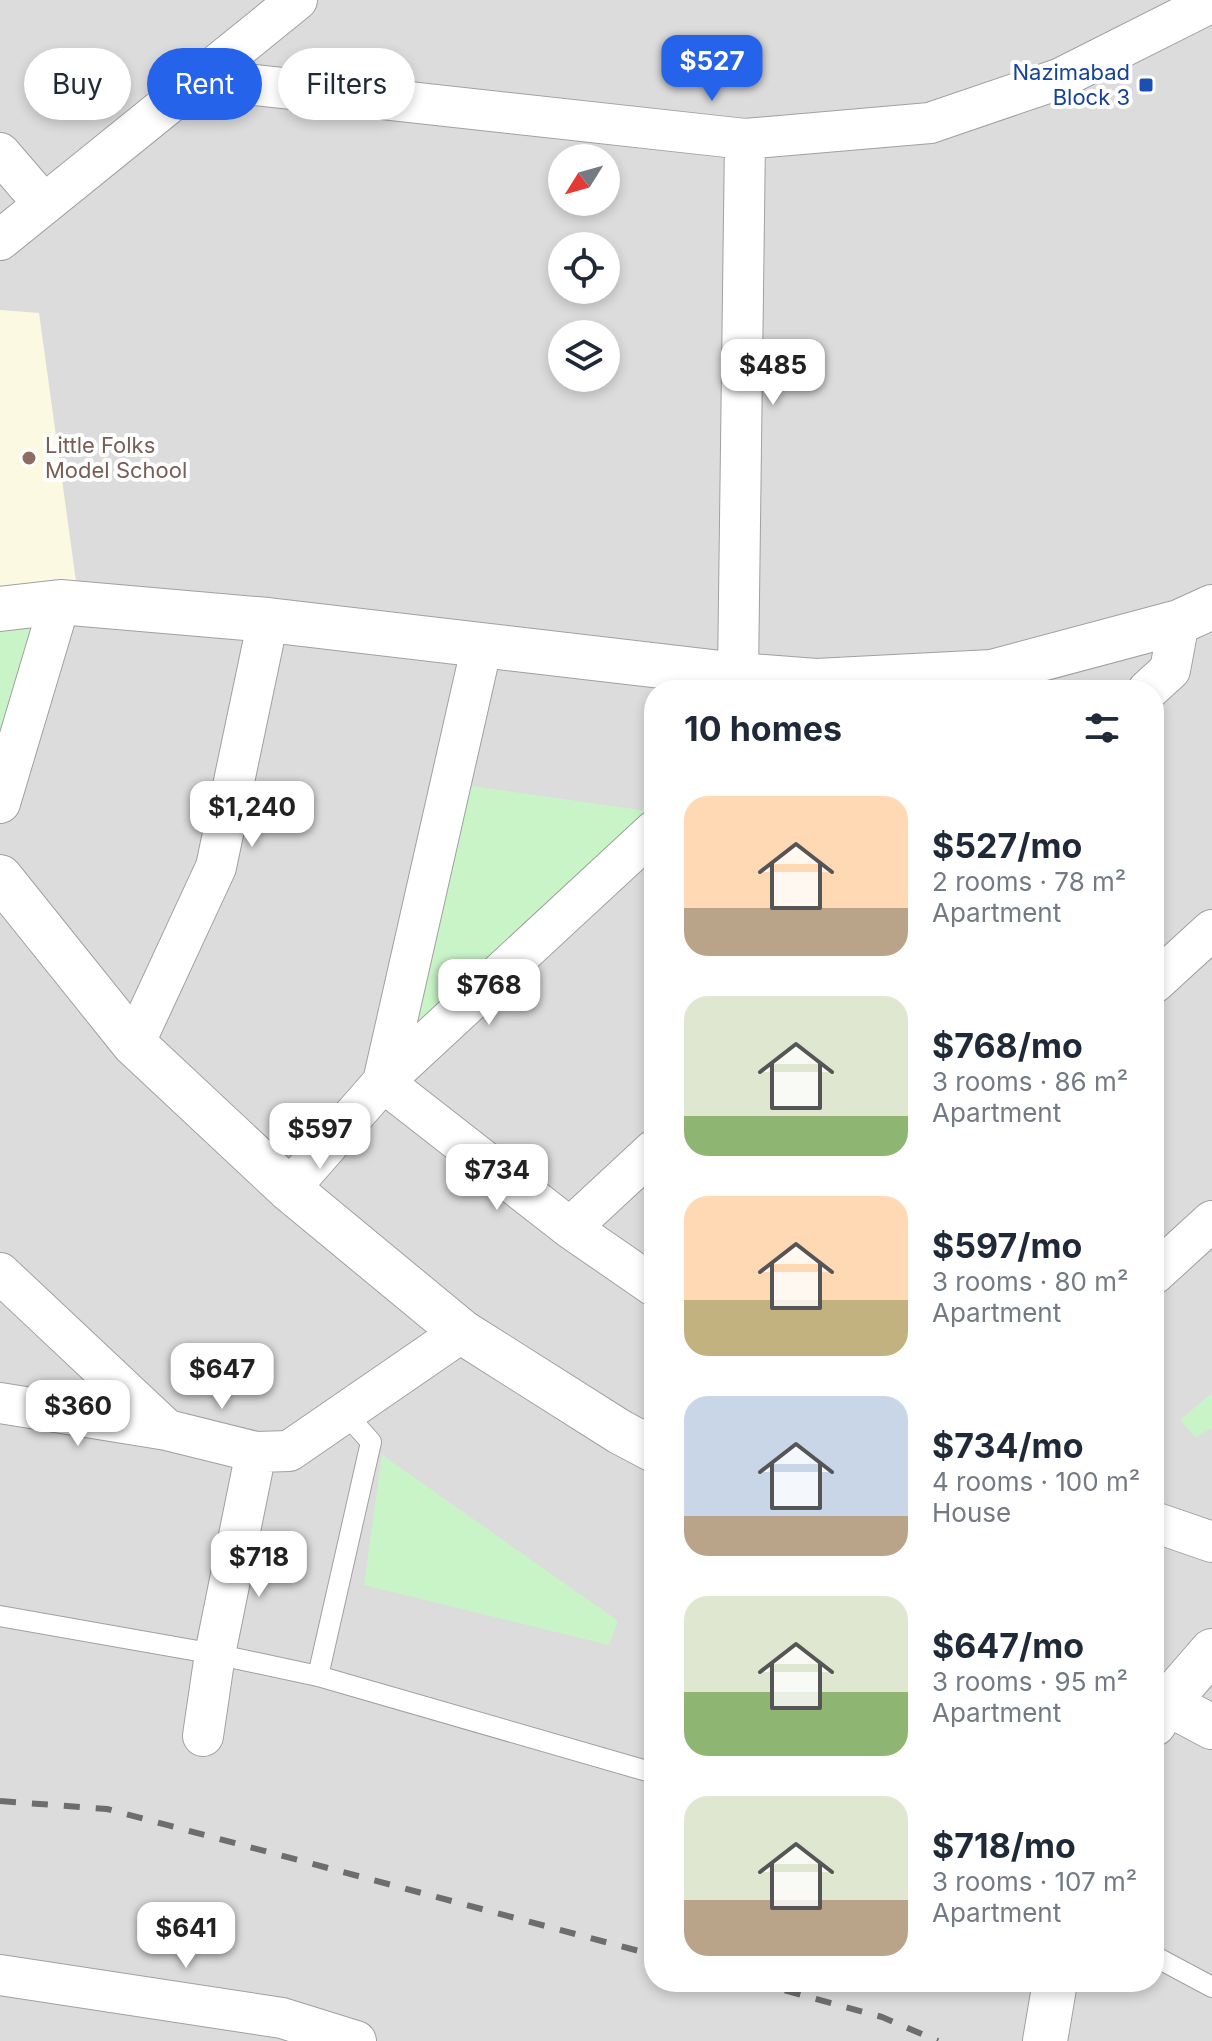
<!DOCTYPE html>
<html lang="en">
<head>
<meta charset="utf-8">
<style>
	body { margin:0; font-family:Inter,sans-serif; background:#f2f2f3; color:#1f2937; height:100vh; display:flex; flex-direction:column; font-size:30px; white-space:nowrap }
	* { box-sizing:border-box; margin:0 }
	p { font-size:26px; color:#747a83 }
	.icon { flex:none; width:44px; height:44px; fill:none; stroke:currentColor; stroke-width:2; stroke-linecap:round; stroke-linejoin:round }
	.map { position:relative; flex:1; overflow:hidden }
	.details { position:absolute; left:644px; top:680px; width:520px; height:1312px; display:flex; flex-direction:column; background:#fff; border-radius:32px; box-shadow:0 4px 12px #0003 }
	.details>* { flex:none }
	.guide { position:absolute; left:24px; top:48px; width:500px; height:72px; display:flex; gap:16px }
	.needle { width:52px; rotate:233deg }
	.buttons { position:absolute; left:548px; top:144px; display:grid; gap:16px }
	.buttons a { display:grid; place-items:center; width:72px; height:72px; border-radius:50%; background:#fff; box-shadow:0 4px 12px #0003; font-size:40px }
	.price { position:absolute; translate:-50% -68px; padding:0 18px; border-radius:16px; background:#fff; color:#222; font-size:26px; line-height:52px; filter:drop-shadow(0 2px 4px #0008) }
	.price::after { content:''; position:absolute; left:50%; top:48px; width:24px; height:18px; margin-left:-12px; background:inherit; clip-path:polygon(0 0,100% 0,50% 100%) }
	.price.active { background:#2563eb; color:#fff }
	ul { padding:0; list-style:none }
	li { display:flex; align-items:center; gap:24px; height:200px; padding:0 40px }
	li span { display:grid; place-items:center; flex:none; width:224px; height:160px; border-radius:24px; color:#555 }
	li>.icon { margin-inline-start:auto }
	span .icon { width:96px; height:96px; fill:#fffc; stroke-width:1 }
	li b { font-size:34px }
	h2 { display:flex; justify-content:space-between; align-items:center; height:96px; padding:0 40px; font-size:34px }
	.tag { padding:0 28px; border-radius:36px; background:#fff; box-shadow:0 4px 12px #0003; font-size:28px; line-height:72px }
	.tag.active { background:#2563eb; color:#fff }
	.map>svg:first-child { display:block }
	.residential { fill:#dddcdc; fill-rule:evenodd }
	.education { fill:#fcf9e2 }
	.park { fill:#c9f4c8 }
	.lines { fill:none; stroke-linecap:round; stroke-linejoin:round }
	.service-casing { stroke:#a0a0a0; stroke-width:22 }
	.minor-casing { stroke:#a0a0a0; stroke-width:42 }
	.tertiary-casing { stroke:#a0a0a0; stroke-width:46 }
	.service { stroke:#fff; stroke-width:20 }
	.minor { stroke:#fff; stroke-width:40 }
	.tertiary { stroke:#fff; stroke-width:44 }
	.rail { stroke:#6d6d6d; stroke-width:6; stroke-dasharray:16 16; stroke-linecap:butt }
	.transit-dot { fill:#1a4fb4; stroke:#fff; stroke-width:3 }
	.education-dot { fill:#8d6e63; stroke:#fff; stroke-width:3 }
	.labels { text-anchor:middle; stroke-width:8; stroke-linejoin:round; paint-order:stroke }
	.transit-label { font-size:22px; fill:#164399; stroke:#fff; text-anchor:end }
	.education-label { font-size:22px; fill:#785e54; stroke:#fff; text-anchor:start }
</style>
</head>
<body>
<div class="map">
<svg width="1212" height="2041" viewBox="0 0 1212 2041">
	<rect width="100%" height="100%" fill="#efebe7"/>
	<!-- residential -->
	<path class="residential" d="M0 0H1212V2041H0ZM562 158H606V202H562ZM562 246H606V290H562ZM562 334H606V378H562ZM654 690H1154V1982H654Z"/>
	<!-- education -->
	<path class="education" d="M0 310 39 313 79 603 0 609Z"/>
	<!-- park -->
	<path class="park" d="M60 602 0 803V609Z
		M451 783 654 812 383 1082Z
		M1212 1393V1428L1196 1437 1180 1420Z
		M382 1455 618 1621 609 1645 364 1585Z"/>
	<g class="lines">
		<defs>
			<path id="service" d="M0 1616 215 1654 318 1676 654 1773
				M318 1676 371 1442 345 1413
				M1154 1956 1212 1987"/>
			<path id="minor" d="M201 79 745 139 930 123 1059 79 1212 2
				M0 153 43 203
				M0 240 297 0
				M482 645 383 1082 570 1228 654 1286
				M738 675 745 139
				M1148 690 1170 670 1179 622
				M0 803 60 602
				M1154 983 1212 930
				M134 1044 216 867 268 620
				M289 1189 383 1082 654 831
				M570 1228 654 1150
				M0 1273 167 1430 256 1452 289 1451 462 1332
				M1154 1274 1212 1221
				M0 1403 167 1430
				M1154 1522 1212 1542
				M203 1736 215 1654 256 1452
				M0 1975 282 2018 356 2041"/>
			<path id="tertiary" d="M0 609 60 602 268 620 738 675 816 681 992 672 1179 622 1212 607
				M0 877 134 1044 289 1189 462 1332 620 1432 654 1450
				M1154 1696 1212 1727
				M1154 1724 1167 1703 1212 1651
				M1045 2041 1055 1982"/>
		</defs>
		<!-- service casing -->
		<use href="#service" class="service-casing"/>
		<!-- minor casing -->
		<use href="#minor" class="minor-casing"/>
		<!-- tertiary casing -->
		<use href="#tertiary" class="tertiary-casing"/>
		<!-- service -->
		<use href="#service" class="service"/>
		<!-- minor -->
		<use href="#minor" class="minor"/>
		<!-- tertiary -->
		<use href="#tertiary" class="tertiary"/>
		<!-- rail -->
		<path class="rail" d="M0 1801 107 1809 654 1955
			M754 1982 882 2017 938 2041"/>
	</g>
	<!-- markers -->
	<rect class="transit-dot" x="1138" y="77" width="16" height="16" rx="4"/>
	<circle class="education-dot" cx="29" cy="458" r="8"/>
	<g class="labels">
		<!-- transit labels -->
		<g class="transit-label">
			<text x="1130" y="80">Nazimabad<tspan x="1130" dy="25">Block 3</tspan></text>
		</g>
		<!-- education labels -->
		<g class="education-label">
			<text x="45" y="453">Little Folks<tspan x="45" dy="25">Model School</tspan></text>
		</g>
	</g>
</svg>
<div class="buttons">
<a><svg class="needle" viewBox="-14 -14 28 28"><path d="M0-13l5 13h-10z" fill="#e53935"/><path d="M0 13l5-13h-10z" fill="#747a83"/></svg></a>
<a><svg class="icon" aria-label="locate" viewBox="0 0 24 24"><circle cx="12" cy="12" r="6"/><path d="M12 2v4M12 18v4M2 12h4M18 12h4"/></svg></a>
<a><svg class="icon" aria-label="layers" viewBox="0 0 24 24"><path d="M12 4l9 5-9 5-9-5zM3 14l9 5 9-5"/></svg></a>
</div>
<b class="price active" style="left:712px;top:103px">$527</b>
<b class="price" style="left:773px;top:407px">$485</b>
<b class="price" style="left:252px;top:849px">$1,240</b>
<b class="price" style="left:489px;top:1027px">$768</b>
<b class="price" style="left:320px;top:1171px">$597</b>
<b class="price" style="left:497px;top:1212px">$734</b>
<b class="price" style="left:222px;top:1411px">$647</b>
<b class="price" style="left:78px;top:1448px">$360</b>
<b class="price" style="left:259px;top:1599px">$718</b>
<b class="price" style="left:186px;top:1970px">$641</b>
<div class="guide">
<a class="tag">Buy</a>
<a class="tag active">Rent</a>
<a class="tag">Filters</a>
</div>
<section class="details">
<h2>10 homes<svg class="icon" aria-label="filters" viewBox="0 0 24 24"><path d="M4 7h16M4 17h16"/><circle cx="9" cy="7" r="2"/><circle cx="15" cy="17" r="2"/></svg></h2>
<ul>
<li><span style="background:linear-gradient(#ffd9b3 70%,#b9a48a 0)"><svg class="icon" aria-label="home" viewBox="0 0 24 24"><path d="M3 11l9-7 9 7M6 9v11h12V9"/></svg></span><div><b>$527/mo</b><p>2 rooms · 78 m²</p><p>Apartment</p></div></li>
<li><span style="background:linear-gradient(#dfe7d0 75%,#8fb573 0)"><svg class="icon" aria-label="home" viewBox="0 0 24 24"><path d="M3 11l9-7 9 7M6 9v11h12V9"/></svg></span><div><b>$768/mo</b><p>3 rooms · 86 m²</p><p>Apartment</p></div></li>
<li><span style="background:linear-gradient(#ffd9b3 65%,#c2b280 0)"><svg class="icon" aria-label="home" viewBox="0 0 24 24"><path d="M3 11l9-7 9 7M6 9v11h12V9"/></svg></span><div><b>$597/mo</b><p>3 rooms · 80 m²</p><p>Apartment</p></div></li>
<li><span style="background:linear-gradient(#c9d6e8 75%,#b9a48a 0)"><svg class="icon" aria-label="home" viewBox="0 0 24 24"><path d="M3 11l9-7 9 7M6 9v11h12V9"/></svg></span><div><b>$734/mo</b><p>4 rooms · 100 m²</p><p>House</p></div></li>
<li><span style="background:linear-gradient(#dfe7d0 60%,#8fb573 0)"><svg class="icon" aria-label="home" viewBox="0 0 24 24"><path d="M3 11l9-7 9 7M6 9v11h12V9"/></svg></span><div><b>$647/mo</b><p>3 rooms · 95 m²</p><p>Apartment</p></div></li>
<li><span style="background:linear-gradient(#dfe7d0 65%,#b9a48a 0)"><svg class="icon" aria-label="home" viewBox="0 0 24 24"><path d="M3 11l9-7 9 7M6 9v11h12V9"/></svg></span><div><b>$718/mo</b><p>3 rooms · 107 m²</p><p>Apartment</p></div></li>
</ul>
</section>
</div>
</body>
</html>
